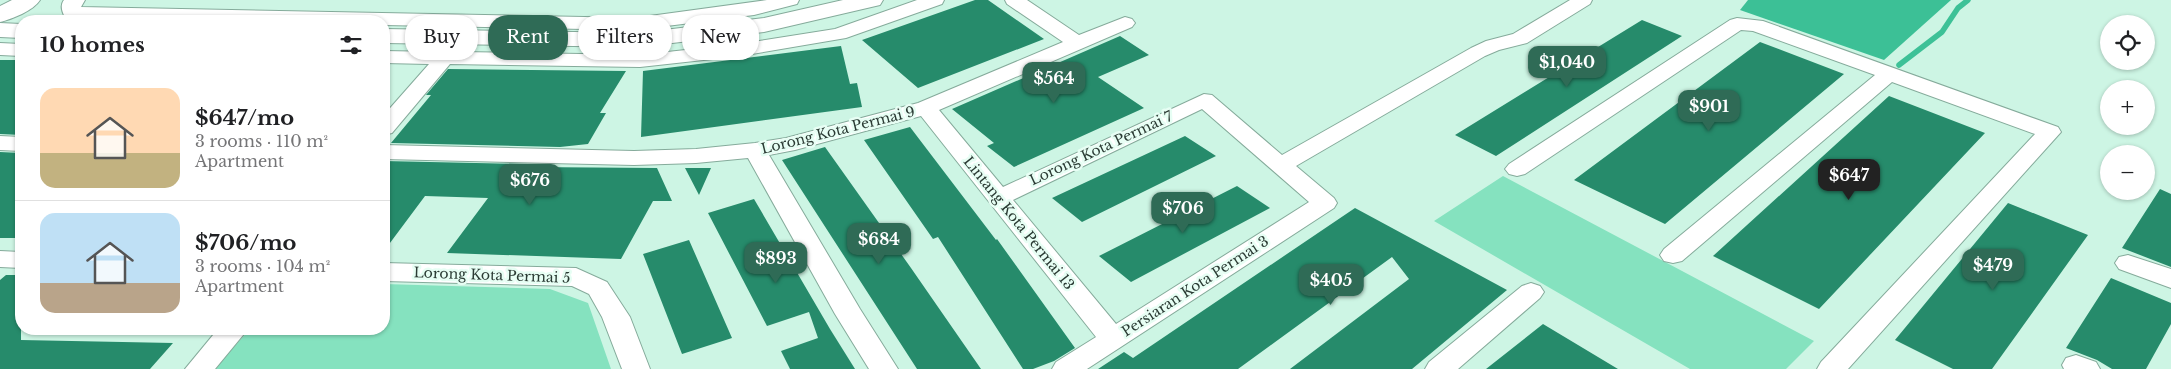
<!DOCTYPE html>
<html lang="en">
<head>
<meta charset="utf-8">
<style>
	body { margin:0; font-family:"Libre Baskerville",serif; background:#f2f2f2; color:#202124; height:100vh; display:flex; flex-direction:column; font-size:19px; white-space:nowrap }
	* { box-sizing:border-box; margin:0 }
	p { font-size:16px; color:#757577 }
	.icon { flex:none; width:28px; height:28px; fill:none; stroke:currentColor; stroke-width:2; stroke-linecap:round; stroke-linejoin:round }
	.map { position:relative; flex:1; overflow:hidden }
	.panel { position:absolute; left:15px; top:15px; width:375px; height:320px; display:flex; flex-direction:column; background:#fff; border-radius:20px; box-shadow:0 1px 4px #0004 }
	.panel>* { flex:none }
	.guide { position:absolute; left:405px; top:15px; width:475px; height:45px; display:flex; gap:10px }
	.controls { position:absolute; left:2100px; top:15px; display:grid; gap:10px }
	.controls a { display:grid; place-items:center; width:55px; height:55px; border-radius:50%; background:#fff; box-shadow:0 1px 4px #0004; font-size:25px }
	.price { position:absolute; translate:-50% -42px; padding:0 11px; border-radius:10px; background:#2f6b56; color:#fff; font-size:16px; line-height:32px; filter:drop-shadow(0 1px 2px #0008) }
	.price::after { content:''; position:absolute; left:50%; top:30px; width:15px; height:11px; margin-left:-8px; background:inherit; clip-path:polygon(0 0,100% 0,50% 100%) }
	.price.selected { background:#222; color:#fff }
	ul { padding:0; list-style:none }
	li { display:flex; align-items:center; gap:15px; height:125px; padding:0 25px }
	li+li { border-top:1px solid #e0e0e0 }
	li span { display:grid; place-items:center; flex:none; width:140px; height:100px; border-radius:15px; color:#555 }
	li>.icon { margin-inline-start:auto }
	span .icon { width:60px; height:60px; fill:#fffc; stroke-width:1 }
	li b { font-size:21px }
	h2 { display:flex; justify-content:space-between; align-items:center; height:60px; padding:0 25px; font-size:21px }
	.pill { padding:0 18px; border-radius:20px; background:#fff; box-shadow:0 1px 4px #0004; font-size:18px; line-height:45px }
	.pill.selected { background:#2f6b56; color:#fff }
	.map>svg:first-child { display:block }
	.green { fill:#85e2bf }
	.forest { fill:#3cc096 }
	.lines { fill:none; stroke-linecap:round; stroke-linejoin:round }
	.stream { stroke:#3dc197; stroke-width:5.5 }
	.building { fill:#268b6b }
	.street-casing { stroke:#85ab9b; stroke-width:2 }
	.secondary-casing { stroke:#85ab9b; stroke-width:2 }
	.street { fill:#fff; fill-rule:evenodd }
	.secondary { fill:#fff; fill-rule:evenodd }
	.labels { text-anchor:middle; stroke-width:5; stroke-linejoin:round; paint-order:stroke }
	.street-label { font-size:14px; fill:#2b3b34; stroke:#e7fef4 }
</style>
</head>
<body>
<div class="map">
<svg width="2171" height="369" viewBox="0 0 2171 369">
	<rect width="100%" height="100%" fill="#cdf5e4"/>
	<!-- green -->
	<path class="green" d="M1503 176 1814 341 1786 369H1690L1434 221Z
		M384 284 550 289 588 303 611 369H214L250 329H384Z"/>
	<!-- forest -->
	<path class="forest" d="M1748 0H1951L1884 60 1740 10Z"/>
	<g class="lines">
		<!-- stream -->
		<path class="stream" d="M1899 65 1942 32 1958 8 1968 0"/>
	</g>
	<!-- building -->
	<path class="building" d="M975 0H988L1044 39 918 88 862 40Z
		M1642 20 1682 36 1496 156 1455 135Z
		M1120 36 1149 55 1098 77 1144 108 1014 167 987 146 994 143 952 109Z
		M1760 42 1844 74 1665 224 1574 180Z
		M841 46 850 84 857 83 862 107 641 137 643 71Z
		M0 60H21V135L0 134Z
		M448 69 626 71 600 113H606L588 144 560 147 391 143 431 95H426Z
		M1889 96 1985 133 1819 309 1713 256Z
		M910 127 996 240 997 239 1075 348 1054 361 1033 369H1023L938 237 933 239 864 140Z
		M1185 136 1216 156 1082 222 1052 198Z
		M825 147 911 268 981 369H917L782 160Z
		M0 152 21 153V238H0Z
		M384 161 528 164V167L657 168 672 201H653L621 259 447 253 488 198 425 196 384 251Z
		M685 168H711L699 195Z
		M1237 186 1270 208 1131 282 1099 256Z
		M2160 189 2171 194V267L2122 248Z
		M754 199 830 329 855 369H790L781 351 818 338 809 312 767 326 708 213Z
		M2008 203 2088 235 1992 369H1953L1895 340Z
		M1355 208 1507 290 1412 369H1290L1409 279 1392 257 1238 369H1098L1124 352 1133 358Z
		M689 240 732 338 682 354 643 254Z
		M6 275H21V340L173 343 150 369H0V280Z
		M2111 278 2171 303V324L2146 369H2112L2097 360 2066 348Z
		M1543 324 1618 369H1486Z"/>
	<g class="lines">
		<defs>
			<path id="street" d="M64 0H85L81 7 635 18 767 0H799L797 4 754 15 635 30 384 25V21L72 19 65 17C62 12 60 5 64 0Z
				M917 0H944L942 4 846 38 740 56 640 67 450 64 392 133 384 135V115L429 64 384 63V51L439 52C445 46 450 46 457 48L460 52 640 55 740 44 835 29Z
				M1005 0H1027L1079 35 1125 17 1132 19 1135 23 1132 27 939 110 1003 187 1204 94 1212 95 1282 155 1471 48 1486 41 1513 34 1570 0H1592L1590 4 1527 43 1499 50 1485 56 1296 166 1334 198 1337 203 1334 208 1087 369H1052L1056 362 1096 337 921 116 795 150 769 155 860 309 898 369H869L835 314 748 158 696 163 634 165 384 159V145L634 151 696 149 755 143 786 138 918 103 1063 42 1007 4ZM1202 109 1309 202 1116 324 1013 200Z
				M1737 18 1763 21 2058 127 2061 132 1848 369H1817L1821 362 2035 134 1892 82 1682 261 1673 263 1664 261 1660 255 1664 249 1875 75 1753 31 1741 30 1525 174 1517 176 1509 174 1505 169 1509 164 1730 20Z
				M0 43 21 44V56L0 55Z
				M0 136 21 137V151L0 150Z
				M0 251 21 252V268L0 267Z
				M2128 255 2171 269V288L2119 269 2115 263 2119 257Z
				M384 263 576 268 607 282 630 317 650 369H622L602 317 589 294 572 286 384 281Z
				M1531 283 1540 286 1544 292 1540 298 1458 369H1425L1429 362 1522 286Z
				M218 329H248L215 369H185Z
				M2076 355 2096 362 2100 369H2064L2062 365 2066 358Z"/>
			<path id="secondary" d="M12 0H40C33 11 12 19 0 22V6Z
				M843 0H883L880 5 764 32 639 47 384 43V29L639 33 764 18Z
				M0 23 21 24V38L0 37Z"/>
		</defs>
		<!-- street casing -->
		<use href="#street" class="street-casing"/>
		<!-- secondary casing -->
		<use href="#secondary" class="secondary-casing"/>
		<!-- street -->
		<use href="#street" class="street"/>
		<!-- secondary -->
		<use href="#secondary" class="secondary"/>
	</g>
	<g class="labels">
		<!-- street labels -->
		<g class="street-label">
			<text transform="translate(838 130) rotate(-14)" y="5">Lorong Kota Permai 9</text>
			<text transform="translate(1101 148) rotate(-25)" y="5">Lorong Kota Permai 7</text>
			<text transform="translate(1019 223) rotate(51)" y="5">Lintang Kota Permai 13</text>
			<text transform="translate(492 275) rotate(2)" y="5">Lorong Kota Permai 5</text>
			<text transform="translate(1195 286) rotate(-33)" y="5">Persiaran Kota Permai 3</text>
		</g>
	</g>
</svg>
<div class="controls">
<a><svg class="icon" aria-label="locate" viewBox="0 0 24 24"><circle cx="12" cy="12" r="6"/><path d="M12 2v4M12 18v4M2 12h4M18 12h4"/></svg></a>
<a>+</a>
<a>−</a>
</div>
<b class="price" style="left:1567px;top:88px">$1,040</b>
<b class="price" style="left:1054px;top:104px">$564</b>
<b class="price" style="left:1709px;top:132px">$901</b>
<b class="price selected" style="left:1849px;top:201px">$647</b>
<b class="price" style="left:530px;top:206px">$676</b>
<b class="price" style="left:1183px;top:234px">$706</b>
<b class="price" style="left:879px;top:265px">$684</b>
<b class="price" style="left:776px;top:284px">$893</b>
<b class="price" style="left:1993px;top:291px">$479</b>
<b class="price" style="left:1331px;top:306px">$405</b>
<div class="guide">
<a class="pill">Buy</a>
<a class="pill selected">Rent</a>
<a class="pill">Filters</a>
<a class="pill">New</a>
</div>
<section class="panel">
<h2>10 homes<svg class="icon" aria-label="filters" viewBox="0 0 24 24"><path d="M4 7h16M4 17h16"/><circle cx="9" cy="7" r="2"/><circle cx="15" cy="17" r="2"/></svg></h2>
<ul>
<li><span style="background:linear-gradient(#ffd9b3 65%,#c2b280 0)"><svg class="icon" aria-label="home" viewBox="0 0 24 24"><path d="M3 11l9-7 9 7M6 9v11h12V9"/></svg></span><div><b>$647/mo</b><p>3 rooms · 110 m²</p><p>Apartment</p></div></li>
<li><span style="background:linear-gradient(#bfe0f5 70%,#b9a48a 0)"><svg class="icon" aria-label="home" viewBox="0 0 24 24"><path d="M3 11l9-7 9 7M6 9v11h12V9"/></svg></span><div><b>$706/mo</b><p>3 rooms · 104 m²</p><p>Apartment</p></div></li>
</ul>
</section>
</div>
</body>
</html>
